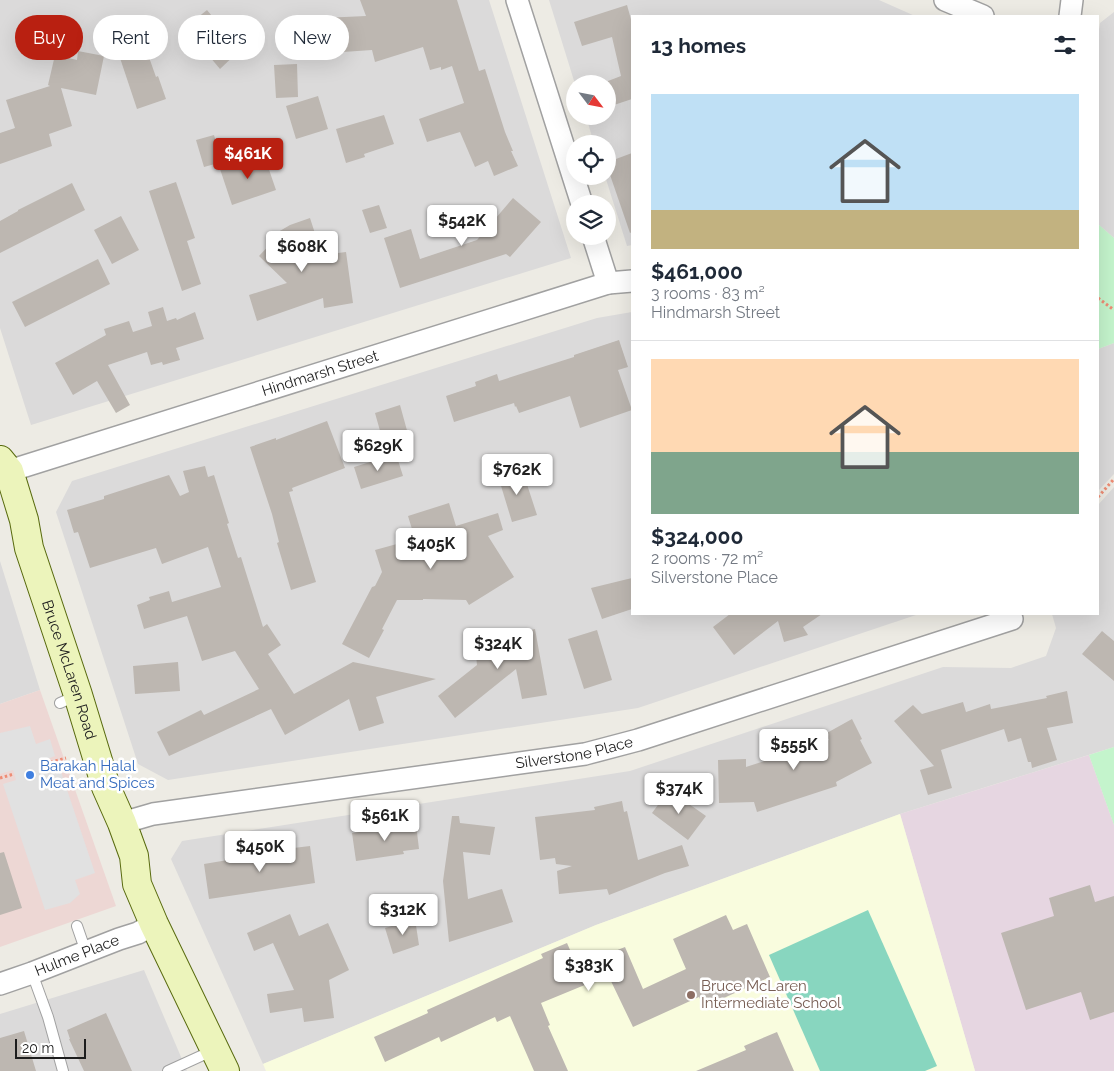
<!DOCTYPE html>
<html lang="en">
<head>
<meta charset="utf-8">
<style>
	body { margin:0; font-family:Raleway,sans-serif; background:#f2f2f3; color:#1f2937; height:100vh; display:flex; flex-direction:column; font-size:19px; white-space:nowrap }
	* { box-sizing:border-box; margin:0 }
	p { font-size:16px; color:#747a83 }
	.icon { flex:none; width:28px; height:28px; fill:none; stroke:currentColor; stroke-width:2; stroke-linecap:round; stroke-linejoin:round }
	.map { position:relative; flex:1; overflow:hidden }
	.sheet { position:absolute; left:631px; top:15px; width:468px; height:600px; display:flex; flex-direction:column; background:#fff; border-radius:0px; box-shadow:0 5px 20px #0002 }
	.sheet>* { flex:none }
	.top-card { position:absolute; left:15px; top:15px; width:475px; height:45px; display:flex; gap:10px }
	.needle { width:32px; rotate:122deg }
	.tools { position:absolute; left:566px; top:75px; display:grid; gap:10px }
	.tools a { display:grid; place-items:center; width:50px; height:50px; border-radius:50%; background:#fff; box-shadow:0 5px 20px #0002; font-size:25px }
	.scale { position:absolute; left:15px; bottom:12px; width:71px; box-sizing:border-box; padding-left:5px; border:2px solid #1d1d1d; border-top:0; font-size:14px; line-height:18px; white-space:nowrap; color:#1d1d1d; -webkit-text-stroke:4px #fff; paint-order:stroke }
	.price { position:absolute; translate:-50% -42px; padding:0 11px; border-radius:5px; background:#fff; color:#222; font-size:16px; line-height:32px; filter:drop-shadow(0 1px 2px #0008) }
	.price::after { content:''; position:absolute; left:50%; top:30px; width:15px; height:11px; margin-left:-8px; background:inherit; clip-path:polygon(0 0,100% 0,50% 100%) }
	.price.selected { background:#b92011; color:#fff }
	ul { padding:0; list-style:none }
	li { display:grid; align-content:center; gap:10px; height:265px; padding:0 20px }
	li+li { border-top:1px solid #e0e1e3 }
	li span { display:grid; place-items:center; height:155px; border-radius:0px; color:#555 }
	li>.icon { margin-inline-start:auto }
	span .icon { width:90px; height:90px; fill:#fffc; stroke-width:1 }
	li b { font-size:21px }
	h2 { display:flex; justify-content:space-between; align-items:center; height:60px; padding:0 20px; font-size:21px }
	.chip { padding:0 18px; border-radius:22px; background:#fff; box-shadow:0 5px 20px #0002; font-size:18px; line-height:45px }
	.chip.selected { background:#b92011; color:#fff }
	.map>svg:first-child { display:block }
	.residential { fill:#dbdada }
	.commercial { fill:#edd7d4 }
	.industrial { fill:#e6d6e1 }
	.education { fill:#f9fcde }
	.park { fill:#c4f4cc }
	.pitch { fill:#88d6bf }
	.parking { fill:#e1e1e1 }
	.building { fill:#bdb7b1 }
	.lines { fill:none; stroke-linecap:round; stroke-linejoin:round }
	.lane-casing { stroke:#a1a1a1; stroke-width:12 }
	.street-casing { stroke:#a1a1a1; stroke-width:24 }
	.secondary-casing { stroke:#586a0e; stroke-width:30 }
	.path { stroke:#ee8c74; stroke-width:3; stroke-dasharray:2.5 2.5; stroke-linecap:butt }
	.lane { stroke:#fff; stroke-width:10 }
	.street { stroke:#fff; stroke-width:21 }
	.secondary { stroke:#ecf4bb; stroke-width:28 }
	.shop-dot { fill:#3f7fe0; stroke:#fff; stroke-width:2 }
	.education-dot { fill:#8d6e63; stroke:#fff; stroke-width:2 }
	.labels { text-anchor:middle; stroke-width:5; stroke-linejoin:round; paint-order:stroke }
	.street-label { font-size:15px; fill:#1d1d1d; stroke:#fff }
	.shop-label { font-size:15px; fill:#366cbe; stroke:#fff; text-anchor:start }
	.education-label { font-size:15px; fill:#785e54; stroke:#fff; text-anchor:start }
</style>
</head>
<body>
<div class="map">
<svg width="1114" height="1071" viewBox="0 0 1114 1071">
	<rect width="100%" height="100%" fill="#edebe4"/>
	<!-- residential -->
	<path class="residential" d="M0 0H489L571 258 31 425 0 328Z
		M549 0H879L915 16H632V245L627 246 605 176H608V144H594L586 116H608V84H575Z
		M1114 12V238L1098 224V36L1100 23Z
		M632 312V614H919L638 708 168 780 138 764 56 512 72 481 597 318Z
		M1114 343V474L1098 491V349Z
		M1114 487V747L900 814 596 925 263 1064 171 859 182 841 630 771 943 667 1011 668 1046 656 1056 628 1052 614H1098V505Z
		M0 561 40 690 0 704Z
		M144 970 187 1071H0V1014Z"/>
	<!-- commercial -->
	<path class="commercial" d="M40 690 116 906 0 947V704Z"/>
	<!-- industrial -->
	<path class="industrial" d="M1089 755 1114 825V1071H975L900 814Z"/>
	<!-- education -->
	<path class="education" d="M900 814 975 1071H266L263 1064 596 925Z"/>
	<!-- park -->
	<path class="park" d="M1098 224 1114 238V343L1098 349Z
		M1114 747V825L1089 755Z"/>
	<!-- pitch -->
	<path class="pitch" d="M868 910 937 1066 925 1071H820L769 955Z"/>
	<!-- parking -->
	<path class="parking" d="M30 726 36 744 50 739 55 756 40 762 42 768 58 763 95 873 75 880 80 894 70 903 45 910 3 784 16 780 13 770 0 774V733Z"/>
	<!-- building -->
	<path class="building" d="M360 0H457L479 71 485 69 505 132 513 151H511L518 166 494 176 488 161 475 167 460 132 427 142 419 119 464 103 452 66 441 70V67L430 70 423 47 375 62 372 50 299 55 297 26 324 24 323 18 366 16Z
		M627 5 632 23V99L608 107V81L621 76 612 37 582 46 574 22Z
		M207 10 240 50 220 69 199 44 201 43 187 26Z
		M145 46 156 77 158 76 166 99 137 109 119 55Z
		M78 51 104 56 96 95 61 88 72 126 49 134 52 146 0 164V133L15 128 6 100 50 86 48 85 55 55 77 60Z
		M297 64 298 97 276 98 274 65Z
		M318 96 328 129 296 139 286 106Z
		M384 115 394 144 364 154 365 157 346 163 336 129Z
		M214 135 222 162 204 167 196 140Z
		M632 153V232L630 233 608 169V162Z
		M264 155 276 190 232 205 220 169Z
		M176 182 195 238 187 241 201 284 182 291 149 191Z
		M72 183 85 210 0 253V221L18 211V210Z
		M513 198 541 222 510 257 506 254 400 288 384 238 411 229 420 259 477 240Z
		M379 205 387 228 370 233 362 210Z
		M121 216 139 250 112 264 94 230Z
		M310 218 322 255 346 252 353 303 324 308 323 298 257 321 249 295 287 283 259 256 276 238 273 235 290 225Z
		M98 259 110 284 25 327 12 302Z
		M163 307 167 321 176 318 177 320 195 312 204 339 176 348 180 360 163 365 162 362 151 365 147 352 108 365 130 405 116 413 97 381 73 395 55 363 106 335 104 329 129 321 133 332 152 326 148 312Z
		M619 340 628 367 618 370 632 410 580 428 570 396 519 413 516 406 515 407 514 403 454 422 446 396 476 386 475 382 497 374 499 381 574 357V355Z
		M400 405 411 445 386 452 375 413Z
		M327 421 345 468 292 488 293 491 289 492 316 582 291 590 277 543 279 542 272 514 250 447 276 438V440Z
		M396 454 403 476 361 489 354 467Z
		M205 466 208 477 214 475 229 523 227 524 238 558 241 557 263 627 267 624 281 645 268 654 294 694 353 662 436 679 376 697 384 723 359 731 349 699 285 735 271 709 169 756 157 732 201 710 204 715 259 689 235 651 202 661 187 616 144 629 137 605 150 600 149 597 169 591 172 602 221 587 208 547 162 564 156 548 90 568 78 532 74 533 67 510 104 499V496L169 475 180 496 189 492 183 471Z
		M522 469 537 515 512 522 498 476Z
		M449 503 456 526 498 513 503 530 488 536 514 577 469 605 466 600 423 599V600H397L382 629 384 630 369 658 342 644 372 587 375 586 382 572 375 550 415 539 408 516Z
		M632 578V609L602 619 591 588Z
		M730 614H822L803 627 808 635 784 642 778 621 734 655 713 627Z
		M535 629 547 695 522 699 516 669 455 718 438 696 477 665 474 635 497 633V639Z
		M597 630 612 680 584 689 568 639Z
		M1102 631 1114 641V681L1082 654Z
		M178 662 180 691 135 694 133 666Z
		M1067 691 1073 723 1047 728 1057 760 1032 768 1031 762H1028L1021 738 1008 742 1004 729 941 750 952 788 928 795 920 770 934 766 894 721 913 705 922 714 963 702 966 712 990 704 991 709 1047 698 1046 696Z
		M852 719 862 739 860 740 872 763 836 782 837 786 757 812 754 802 719 803 718 760 746 759V767L829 740 825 734Z
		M669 790 706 816 688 840 652 813Z
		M622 801 624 812 627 811 638 860 682 845 689 866 665 873 609 895 607 889 559 894 557 871 572 866 556 864 555 858 540 860 535 817 595 810 594 807Z
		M452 816H459L460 823 495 827 490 855 463 852 468 899 502 889 513 922 449 942 443 881Z
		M416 824 419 849 403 851 404 854 356 861 352 833Z
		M310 846 315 883 209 899 204 864 270 853 269 851Z
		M4 852 22 908 0 915V853Z
		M1090 885 1095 902 1114 896V1012L1090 1020 1081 992 1026 1010 1001 933 1054 916 1049 898Z
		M290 914 299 936 328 923 349 970 329 980 334 1018 304 1022 302 1008 270 1013 267 994 294 990 273 943 254 951 247 933Z
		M726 915 733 930 747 924 770 977 704 1007 699 997 633 1027 609 977 593 983 592 982 541 1003 550 1025 548 1026 568 1071H534L510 1016 497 1022 495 1017 441 1042 439 1037 385 1062 374 1037 428 1013 427 1010 543 958 541 954 567 943 577 966 625 947 643 989 686 969 673 939Z
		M415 919 419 945 393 954 385 928Z
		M106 1013 132 1071H84L69 1039H70L67 1030Z
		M24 1031 36 1071H0V1038Z
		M777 1032 794 1071H696L746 1050 744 1046Z"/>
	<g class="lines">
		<defs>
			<path id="lane" d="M60 703 78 695
				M77 926 86 952
				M32 973 48 1017 63 1071
				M168 1071 214 1050"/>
			<g id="street">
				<path d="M517 0 582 204"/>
				<path d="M945 0 983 16"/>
				<path d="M1070 16 1072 0"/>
				<path d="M593 236 608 283"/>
				<path id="s1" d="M9 471 608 283 632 281"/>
				<path id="s2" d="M122 823 153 814 585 754 638 740 1012 619"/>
				<path id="s3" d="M0 984 32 973 119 939 138 933 154 924"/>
			</g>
			<g id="secondary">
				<path id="s4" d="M0 460 9 471 24 520 29 548 78 695 106 787 122 823 134 856 137 884 154 924 225 1071"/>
			</g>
		</defs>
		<!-- lane casing -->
		<use href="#lane" class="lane-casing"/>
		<!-- street casing -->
		<use href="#street" class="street-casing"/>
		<!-- secondary casing -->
		<use href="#secondary" class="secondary-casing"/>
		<!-- path -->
		<path class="path" d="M1098 298 1114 310
			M1098 497 1114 479
			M41 765 66 758
			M0 778 14 774"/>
		<!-- lane -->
		<use href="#lane" class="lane"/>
		<!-- street -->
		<use href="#street" class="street"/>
		<!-- secondary -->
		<use href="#secondary" class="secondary"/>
	</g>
	<!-- markers -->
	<circle class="shop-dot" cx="30" cy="775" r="5"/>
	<circle class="education-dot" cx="691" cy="995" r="5"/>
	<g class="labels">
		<!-- street labels -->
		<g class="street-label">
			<text dy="5" stroke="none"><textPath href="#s1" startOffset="326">Hindmarsh Street</textPath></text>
			<text dy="5" stroke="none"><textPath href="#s4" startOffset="222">Bruce McLaren Road</textPath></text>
			<text dy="5" stroke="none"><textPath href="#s2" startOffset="458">Silverstone Place</textPath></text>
			<text dy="5" stroke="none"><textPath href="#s3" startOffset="82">Hulme Place</textPath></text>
		</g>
		<!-- shop labels -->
		<g class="shop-label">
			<text x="40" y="771">Barakah Halal<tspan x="40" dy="17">Meat and Spices</tspan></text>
		</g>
		<!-- education labels -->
		<g class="education-label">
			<text x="701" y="991">Bruce McLaren<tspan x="701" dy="17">Intermediate School</tspan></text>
		</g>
	</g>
</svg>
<div class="tools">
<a><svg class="needle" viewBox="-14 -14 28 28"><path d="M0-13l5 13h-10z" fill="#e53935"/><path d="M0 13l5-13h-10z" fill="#747a83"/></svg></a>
<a><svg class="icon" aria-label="locate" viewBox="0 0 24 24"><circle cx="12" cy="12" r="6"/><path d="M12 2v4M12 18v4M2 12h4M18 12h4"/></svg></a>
<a><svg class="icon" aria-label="layers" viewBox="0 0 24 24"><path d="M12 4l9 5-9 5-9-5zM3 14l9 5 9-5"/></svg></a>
</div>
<div class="scale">20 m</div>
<b class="price selected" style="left:248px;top:180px">$461K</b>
<b class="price" style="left:462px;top:247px">$542K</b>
<b class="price" style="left:302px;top:273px">$608K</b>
<b class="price" style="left:378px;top:472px">$629K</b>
<b class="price" style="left:517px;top:496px">$762K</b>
<b class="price" style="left:431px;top:570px">$405K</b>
<b class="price" style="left:498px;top:670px">$324K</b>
<b class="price" style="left:794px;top:771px">$555K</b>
<b class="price" style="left:679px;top:815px">$374K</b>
<b class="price" style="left:385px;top:842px">$561K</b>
<b class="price" style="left:260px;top:873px">$450K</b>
<b class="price" style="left:403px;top:936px">$312K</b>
<b class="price" style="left:589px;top:992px">$383K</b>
<div class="top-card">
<a class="chip selected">Buy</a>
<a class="chip">Rent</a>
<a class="chip">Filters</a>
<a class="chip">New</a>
</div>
<section class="sheet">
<h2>13 homes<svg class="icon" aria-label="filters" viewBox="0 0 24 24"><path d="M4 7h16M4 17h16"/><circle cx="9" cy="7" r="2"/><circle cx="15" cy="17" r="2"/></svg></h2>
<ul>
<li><span style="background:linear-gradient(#bfe0f5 75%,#c2b280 0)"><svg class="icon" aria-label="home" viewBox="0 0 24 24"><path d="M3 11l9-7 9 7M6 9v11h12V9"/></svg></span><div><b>$461,000</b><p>3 rooms · 83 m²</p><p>Hindmarsh Street</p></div></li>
<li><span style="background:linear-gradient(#ffd9b3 60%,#7fa58c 0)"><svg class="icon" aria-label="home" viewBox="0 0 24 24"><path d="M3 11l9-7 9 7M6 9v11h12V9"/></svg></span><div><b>$324,000</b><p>2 rooms · 72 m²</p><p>Silverstone Place</p></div></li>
</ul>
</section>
</div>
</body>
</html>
